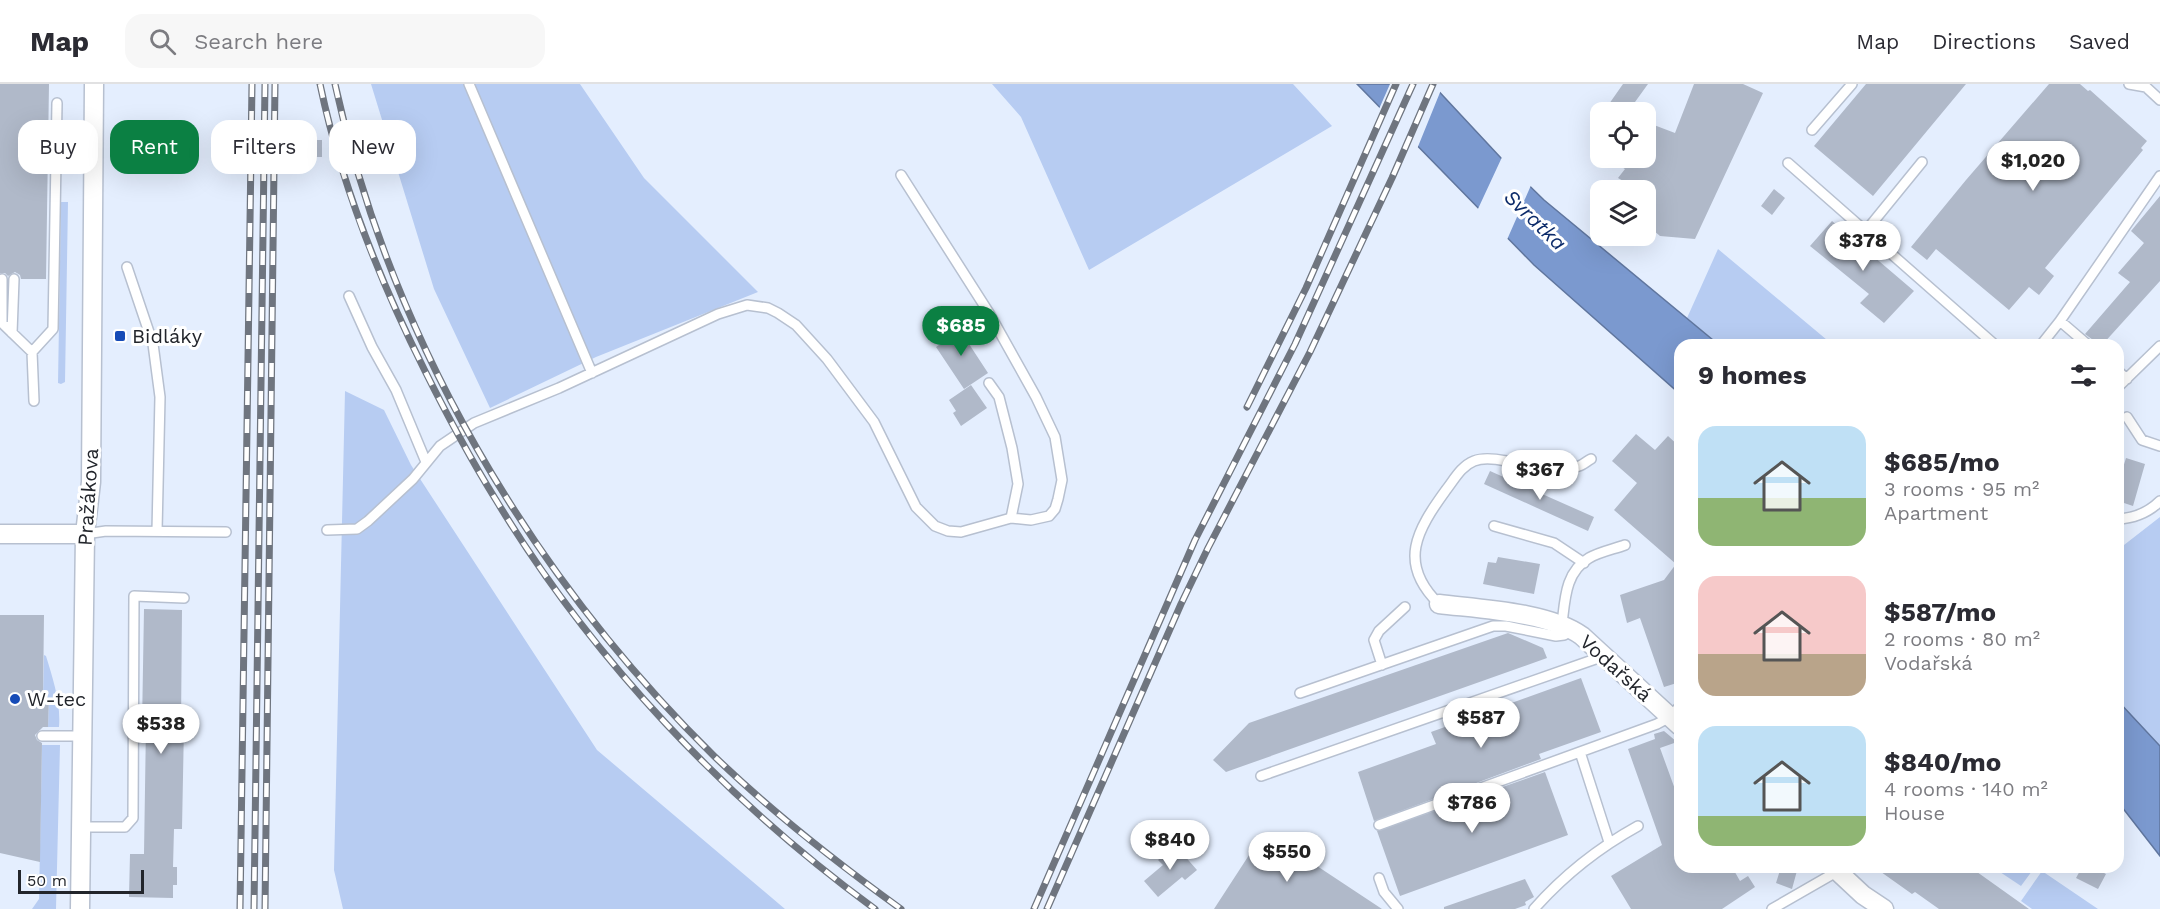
<!DOCTYPE html>
<html lang="en">
<head>
<meta charset="utf-8">
<style>
	body { margin:0; font-family:"Work Sans",sans-serif; background:#f7f7f7; color:#2b2b33; height:100vh; display:flex; flex-direction:column; font-size:22px; white-space:nowrap }
	* { box-sizing:border-box; margin:0 }
	p { font-size:20px; color:#7c7c81 }
	.icon { flex:none; width:33px; height:33px; fill:none; stroke:currentColor; stroke-width:2; stroke-linecap:round; stroke-linejoin:round }
	.map { position:relative; flex:1; overflow:hidden }
	.details { position:absolute; left:1674px; top:255px; width:450px; height:534px; display:flex; flex-direction:column; background:#fff; border-radius:18px; box-shadow:0 6px 24px #0002 }
	.details>* { flex:none }
	.top-card { position:absolute; left:18px; top:36px; width:570px; height:54px; display:flex; gap:12px }
	.controls { position:absolute; left:1590px; top:18px; display:grid; gap:12px }
	.controls a { display:grid; place-items:center; width:66px; height:66px; border-radius:12px; background:#fff; box-shadow:0 6px 24px #0002; font-size:30px }
	.scale { position:absolute; left:18px; bottom:15px; width:126px; box-sizing:border-box; padding-left:6px; border:3px solid #22252b; border-top:0; font-size:16px; line-height:21px; white-space:nowrap; color:#22252b; -webkit-text-stroke:4px #fff; paint-order:stroke }
	.price { position:absolute; translate:-50% -51px; padding:0 14px; border-radius:21px; background:#fff; color:#222; font-size:20px; line-height:39px; filter:drop-shadow(0 2px 3px #0008) }
	.price::after { content:''; position:absolute; left:50%; top:36px; width:18px; height:14px; margin-left:-9px; background:inherit; clip-path:polygon(0 0,100% 0,50% 100%) }
	.price.active { background:#0b8043; color:#fff }
	ul { padding:0; list-style:none }
	li { display:flex; align-items:center; gap:18px; height:150px; padding:0 24px }
	li span { display:grid; place-items:center; flex:none; width:168px; height:120px; border-radius:18px; color:#555 }
	li>.icon { margin-inline-start:auto }
	span .icon { width:72px; height:72px; fill:#fffc; stroke-width:1 }
	li b { font-size:26px }
	h2 { display:flex; justify-content:space-between; align-items:center; height:72px; padding:0 24px; font-size:26px }
	.pill { padding:0 21px; border-radius:18px; background:#fff; box-shadow:0 6px 24px #0002; font-size:21px; line-height:54px }
	.pill.active { background:#0b8043; color:#fff }
	header { display:flex; align-items:center; gap:36px; box-sizing:border-box; height:84px; padding:0 30px; background:#fff; border-bottom:2px solid #e1e1e2 }
	header strong { font-size:28px }
	nav { display:flex; gap:33px; margin-inline-start:auto; font-size:21px }
	.search { width:420px; height:54px; background:#f7f7f7; display:flex; align-items:center; gap:15px; box-sizing:border-box; padding:0 21px; border-radius:18px; color:#7c7c81; font-size:22px }
	.map>svg:first-child { display:block }
	.green { fill:#b7ccf2 }
	.water { fill:#7b99cf; stroke:#60769e; stroke-width:1.5 }
	.pier { fill:#e4eefe }
	.building { fill:#b0b9c9 }
	.lines { fill:none; stroke-linecap:round; stroke-linejoin:round }
	.lane-casing { stroke:#b7c0d0; stroke-width:12 }
	.street-casing { stroke:#b7c0d0; stroke-width:21 }
	.lane { stroke:#fff; stroke-width:9 }
	.street { stroke:#fff; stroke-width:18 }
	.rail-casing { stroke:#6f757f; stroke-width:7 }
	.rail { stroke:#fff; stroke-width:4.5; stroke-dasharray:14; stroke-linecap:butt }
	.poi-dot { fill:#164bb7; stroke:#fff; stroke-width:2 }
	.labels { text-anchor:middle; stroke-width:6; stroke-linejoin:round; paint-order:stroke }
	.poi-label { font-size:20px; fill:#22252b; stroke:#fff; text-anchor:start }
	.street-label { font-size:20px; fill:#22252b; stroke:#fff }
	.water-label { font-size:21px; font-style:italic; fill:#0c2b6a; stroke:#fff }
</style>
</head>
<body>
<header>
<strong>Map</strong>
<div class="search"><svg class="icon" aria-label="search" viewBox="0 0 24 24"><circle cx="10" cy="10" r="6"/><path d="M15 15l6 6"/></svg>Search here</div>
<nav><a>Map</a><a>Directions</a><a>Saved</a></nav>
</header>
<div class="map">
<svg width="2160" height="825" viewBox="0 0 2160 825">
	<rect width="100%" height="100%" fill="#e4eefe"/>
	<!-- green -->
	<path class="green" d="M371 0H580L644 94 758 208 596 273 490 324 434 205Z
		M992 0H1293L1332 42 1089 186 1021 33Z
		M61 118H68L65 298 61 300 58 299Z
		M1718 165 1833 261H1719L1687 234Z
		M345 307 384 326 411 381 597 666 785 825H343L334 786Z
		M2160 433V662L2118 617V457L2124 461Z
		M44 571 46 572C53 595 61 619 59 643H48L49 614H43Z
		M42 661H60L56 825H32L39 815Z
		M1999 783H2035L2021 802 1997 786Z
		M2042 787 2098 825H2032L2021 817Z"/>
	<!-- water -->
	<path class="water" d="M1357 0H1432L1501 74 1544 116 1719 261H1680V310L1534 181Z
		M2118 617 2160 662V772L2118 718Z"/>
	<!-- pier -->
	<path class="pier" d="M1390 0H1436L1441 6 1417 65 1379 25Z
		M1503 71 1532 99 1506 158 1477 127Z"/>
	<!-- building -->
	<path class="building" d="M0 0H49L46 195H21L20 191 15 188 8 192 5 189H0Z
		M1623 0H1648L1635 18 1650 28H1621L1609 20Z
		M1694 0H1743L1763 9 1695 155 1660 152 1646 140V106H1639L1618 94 1625 85 1606 74H1646V38L1675 49Z
		M1866 0H1966L1873 112 1814 62Z
		M2049 0H2080L2088 7 2090 6 2147 57 2141 64 2143 66 2045 184 2054 192 2039 211 2029 203 2009 226 1936 165 1927 176 1911 163 1966 96Z
		M303 56H322V73H303Z
		M1774 105 1785 114 1772 131 1761 122Z
		M2160 112V197L2102 261H2095L2093 256 2085 250 2130 198 2118 189 2144 159 2131 147Z
		M1832 137 1914 207 1884 239 1860 219 1869 210 1810 162Z
		M954 237 988 289 964 305 936 263 948 255 941 245Z
		M971 301 987 324 961 342 953 329 956 327 949 316Z
		M1636 350 1655 366 1668 352 1680 363V598L1664 603 1640 534 1627 539 1620 511 1664 496 1676 480 1614 426 1637 399 1612 377Z
		M2126 374 2145 380 2133 422 2118 417V400Z
		M1490 387 1594 433 1588 447 1484 400Z
		M1498 473 1540 480 1534 510 1483 500 1488 478 1496 479Z
		M144 525 182 526 181 641H184L182 745H174L173 783H177V801H173V814L129 813 130 770H144L146 641H142Z
		M0 531H44L43 614H49L48 643H43L35 651 37 656 42 659 40 778 0 769Z
		M1508 549 1543 564 1547 574 1226 688 1213 676 1249 639Z
		M1581 594 1601 648 1539 670 1541 675 1374 737 1358 688 1436 660 1431 648Z
		M1664 647 1677 658 1660 664 1680 719V783H1732L1740 797 1748 792 1755 803 1722 825H1631L1611 792 1662 761 1628 665 1655 655 1654 650Z
		M1545 688 1568 751 1400 812 1377 747Z
		M1264 748 1317 782 1382 825H1214Z
		M1175 761 1197 786 1185 796 1182 793 1158 813 1144 797 1163 781 1158 776Z
		M1781 783H1798L1792 805 1776 799Z
		M1874 783H1970L2029 825H1939L1915 808 1912 810Z
		M2082 783H2093L2106 790 2098 805 2076 794Z
		M1525 795 1534 813 1525 818 1526 821 1515 825H1444V823Z"/>
	<g class="lines">
		<defs>
			<path id="lane" d="M469 0 592 289
				M2129 0 2146 3 2160 16
				M1812 46 1852 0
				M1788 79 1995 261
				M1865 148 1922 78
				M127 183 153 260 160 313 157 447
				M2 195V239L32 268
				M349 212 372 263 396 306 426 378
				M2060 237 2160 92
				M12 249 14 195
				M2041 261 2060 237 2088 261
				M2118 287 2127 295
				M989 299 999 313 1012 364 1018 400 1011 434
				M2118 303 2160 262
				M34 317 32 268 53 245 57 19
				M2127 333 2142 356 2160 362
				M2118 435C2135 434 2148 429 2160 417
				M1494 442 1554 459 1584 479
				M327 446 357 445 368 437 413 395 440 362 474 339 559 304 718 230 747 221 768 224 778 229 796 241 827 275 874 338 916 423 935 442 948 447 961 448 1011 434 1031 436 1049 432 1055 425 1058 415 1062 396 1055 353 1036 313 989 229 901 91
				M85 450 106 447 226 448
				M1439 520C1397 479 1417 446 1446 406 1454 396 1461 382 1474 377 1484 373 1496 375 1506 377 1525 379 1562 389 1579 382 1583 381 1587 377 1591 375
				M1562 540C1565 516 1565 488 1589 474 1599 468 1614 465 1625 461
				M1382 581 1374 556 1379 547 1405 523
				M1300 609 1493 542H1506L1556 552 1564 551 1573 546
				M42 652H81
				M1580 668 1609 758
				M1261 692 1604 572
				M1379 741 1657 640 1670 633 1680 622
				M80 743H125L133 734 134 512 184 514
				M1379 794 1384 808 1398 825
				M1534 825C1564 791 1600 763 1638 742
				M1772 825 1838 787"/>
			<path id="street" d="M0 450H85
				M1439 520C1480 525 1549 528 1582 552L1680 642
				M1833 783 1863 811 1884 825
				M80 825 85 450 91 398 94 0"/>
		</defs>
		<!-- lane casing -->
		<use href="#lane" class="lane-casing"/>
		<!-- street casing -->
		<use href="#street" class="street-casing"/>
		<!-- lane -->
		<use href="#lane" class="lane"/>
		<!-- street -->
		<use href="#street" class="street"/>
		<defs>
			<path id="rail" d="M320 0C341 101 379 195 425 287 447 331 470 374 496 416 592 575 726 716 875 825
				M335 0C390 253 530 491 714 672 772 728 836 778 901 825
				M1247 323 1306 204 1396 0
				M240 825 252 0
				M254 825 265 0
				M265 825 275 0
				M1034 825 1195 456 1295 260 1413 0
				M1047 825 1181 520 1208 464 1310 268 1392 94 1433 0"/>
		</defs>
		<!-- rail casing -->
		<use href="#rail" class="rail-casing"/>
		<!-- rail -->
		<use href="#rail" class="rail"/>
	</g>
	<!-- markers -->
	<g class="poi-dot">
		<rect x="114" y="246" width="12" height="12" rx="3"/>
		<circle cx="15" cy="615" r="6"/>
	</g>
	<g class="labels">
		<!-- poi labels -->
		<g class="poi-label">
			<text x="132" y="259">Bidláky</text>
			<text x="27" y="622">W-tec</text>
		</g>
		<!-- street labels -->
		<g class="street-label">
			<text transform="translate(88 413) rotate(-86)" y="7">Pražákova</text>
			<text transform="translate(1616 584) rotate(42)" y="7">Vodařská</text>
		</g>
		<!-- water labels -->
		<g class="water-label">
			<text transform="translate(1535 136) rotate(44)" y="7">Svratka</text>
		</g>
	</g>
</svg>
<div class="controls">
<a><svg class="icon" aria-label="locate" viewBox="0 0 24 24"><circle cx="12" cy="12" r="6"/><path d="M12 2v4M12 18v4M2 12h4M18 12h4"/></svg></a>
<a><svg class="icon" aria-label="layers" viewBox="0 0 24 24"><path d="M12 4l9 5-9 5-9-5zM3 14l9 5 9-5"/></svg></a>
</div>
<div class="scale">50 m</div>
<b class="price" style="left:2033px;top:108px">$1,020</b>
<b class="price" style="left:1863px;top:188px">$378</b>
<b class="price active" style="left:961px;top:273px">$685</b>
<b class="price" style="left:1540px;top:417px">$367</b>
<b class="price" style="left:1481px;top:665px">$587</b>
<b class="price" style="left:161px;top:671px">$538</b>
<b class="price" style="left:1472px;top:750px">$786</b>
<b class="price" style="left:1170px;top:787px">$840</b>
<b class="price" style="left:1287px;top:799px">$550</b>
<div class="top-card">
<a class="pill">Buy</a>
<a class="pill active">Rent</a>
<a class="pill">Filters</a>
<a class="pill">New</a>
</div>
<section class="details">
<h2>9 homes<svg class="icon" aria-label="filters" viewBox="0 0 24 24"><path d="M4 7h16M4 17h16"/><circle cx="9" cy="7" r="2"/><circle cx="15" cy="17" r="2"/></svg></h2>
<ul>
<li><span style="background:linear-gradient(#bfe0f5 60%,#8fb573 0)"><svg class="icon" aria-label="home" viewBox="0 0 24 24"><path d="M3 11l9-7 9 7M6 9v11h12V9"/></svg></span><div><b>$685/mo</b><p>3 rooms · 95 m²</p><p>Apartment</p></div></li>
<li><span style="background:linear-gradient(#f6c9c9 65%,#b9a48a 0)"><svg class="icon" aria-label="home" viewBox="0 0 24 24"><path d="M3 11l9-7 9 7M6 9v11h12V9"/></svg></span><div><b>$587/mo</b><p>2 rooms · 80 m²</p><p>Vodařská</p></div></li>
<li><span style="background:linear-gradient(#bfe0f5 75%,#8fb573 0)"><svg class="icon" aria-label="home" viewBox="0 0 24 24"><path d="M3 11l9-7 9 7M6 9v11h12V9"/></svg></span><div><b>$840/mo</b><p>4 rooms · 140 m²</p><p>House</p></div></li>
</ul>
</section>
</div>
</body>
</html>
